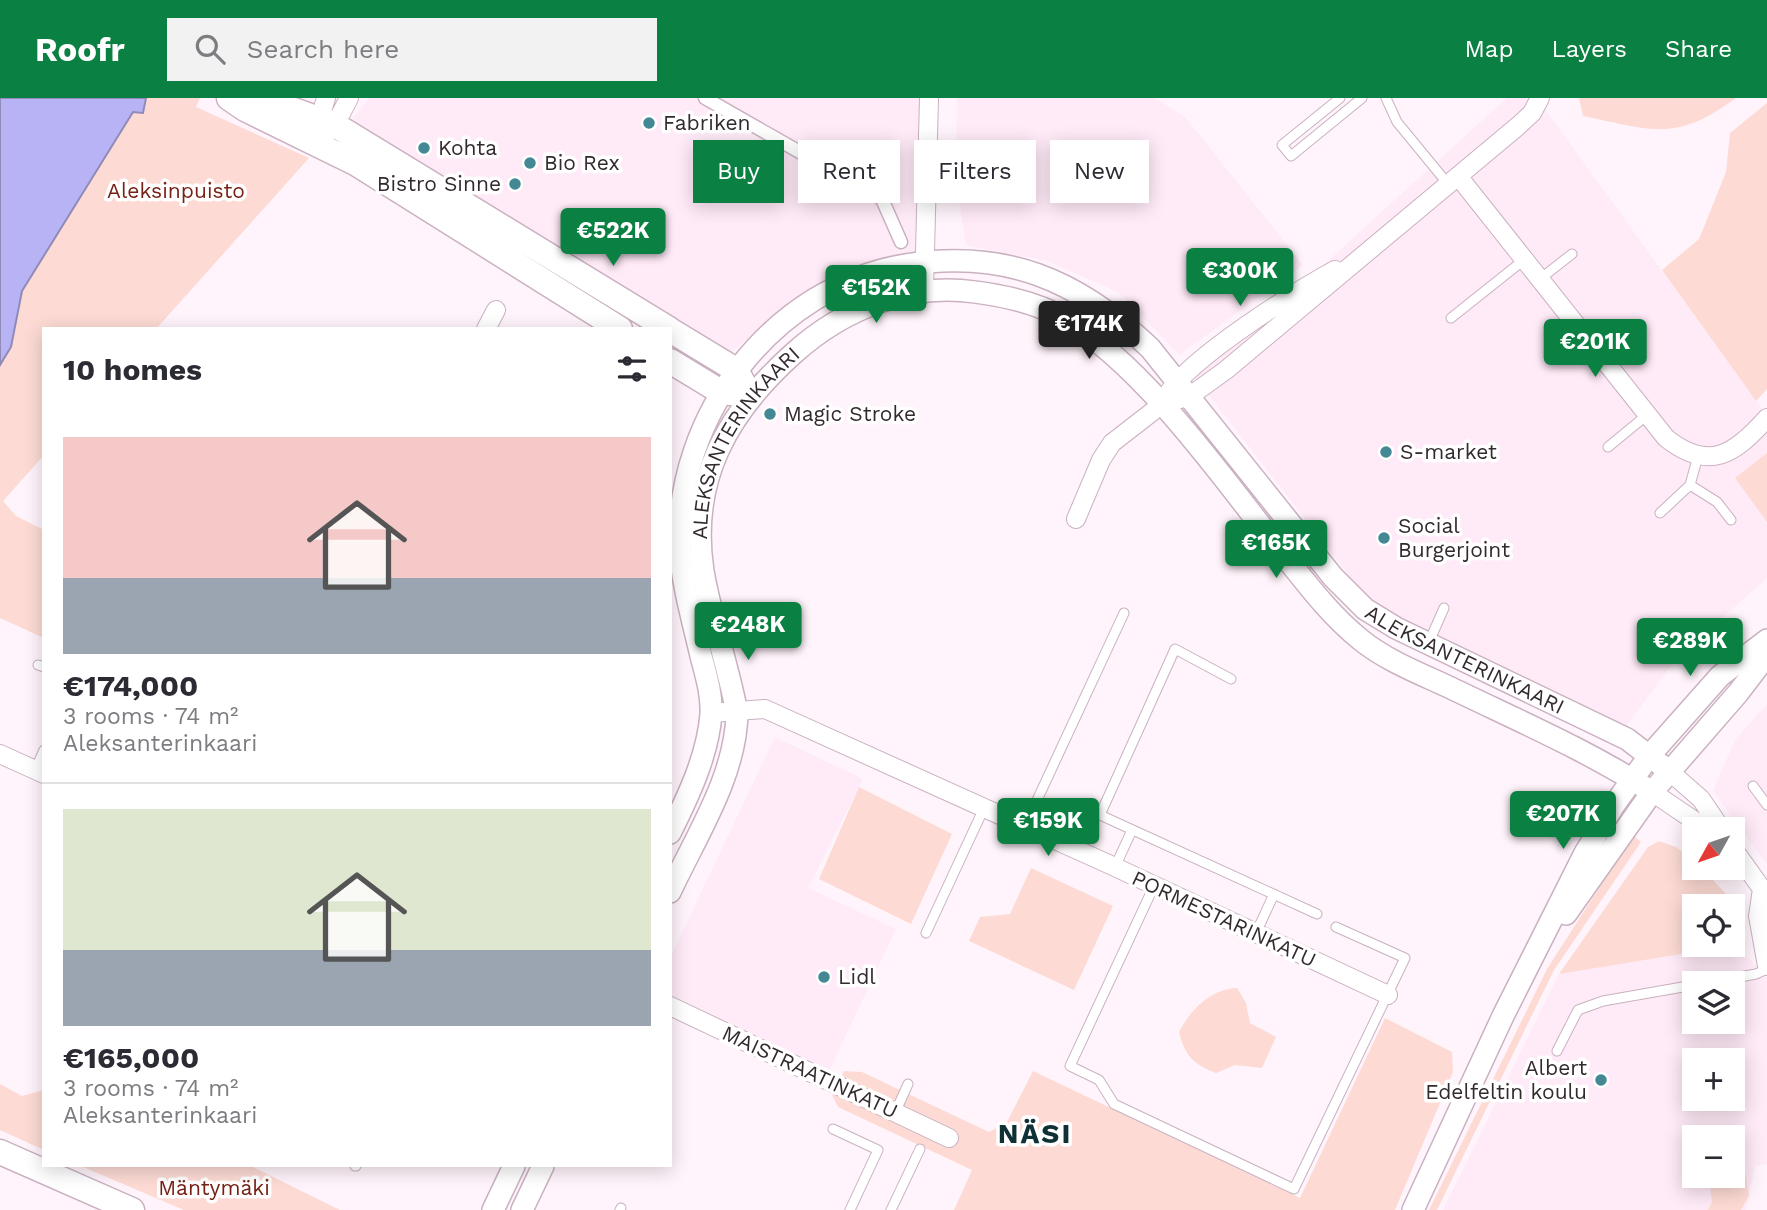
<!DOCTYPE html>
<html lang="en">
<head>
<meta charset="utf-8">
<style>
	body { margin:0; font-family:"Work Sans",sans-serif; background:#f2f2f3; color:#2b2b33; height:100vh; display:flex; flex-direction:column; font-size:26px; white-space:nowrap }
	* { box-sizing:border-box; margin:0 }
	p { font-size:23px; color:#7c7c81 }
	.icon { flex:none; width:38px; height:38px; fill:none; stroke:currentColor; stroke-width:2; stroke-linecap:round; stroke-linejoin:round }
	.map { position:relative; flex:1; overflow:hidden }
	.details { position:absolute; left:42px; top:229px; width:630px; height:840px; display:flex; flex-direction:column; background:#fff; border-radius:0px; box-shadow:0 4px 18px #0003 }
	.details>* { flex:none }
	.guide { position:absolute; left:693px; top:42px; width:665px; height:63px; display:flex; gap:14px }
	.needle { width:46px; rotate:230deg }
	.buttons { position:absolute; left:1682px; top:719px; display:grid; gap:14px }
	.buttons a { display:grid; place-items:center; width:63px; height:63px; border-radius:0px; background:#fff; box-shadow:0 4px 18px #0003; font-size:35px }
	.price { position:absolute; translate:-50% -60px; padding:0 16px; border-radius:7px; background:#0b8043; color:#fff; font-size:23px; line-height:46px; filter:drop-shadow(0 2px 4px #0008) }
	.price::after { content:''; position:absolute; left:50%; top:42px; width:21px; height:16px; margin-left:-10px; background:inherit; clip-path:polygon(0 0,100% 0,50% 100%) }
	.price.current { background:#222; color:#fff }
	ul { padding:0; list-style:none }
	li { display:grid; align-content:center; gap:14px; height:371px; padding:0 21px }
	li+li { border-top:2px solid #e1e1e2 }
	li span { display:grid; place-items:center; height:217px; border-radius:0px; color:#555 }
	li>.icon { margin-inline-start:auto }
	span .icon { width:126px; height:126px; fill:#fffc; stroke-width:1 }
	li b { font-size:30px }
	h2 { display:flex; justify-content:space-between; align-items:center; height:84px; padding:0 21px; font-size:30px }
	.tag { padding:0 24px; border-radius:0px; background:#fff; box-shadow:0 4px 18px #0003; font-size:24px; line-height:63px }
	.tag.current { background:#0b8043; color:#fff }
	header { display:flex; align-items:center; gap:42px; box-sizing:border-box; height:98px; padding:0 35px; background:#0b8043; color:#fff }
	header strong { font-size:33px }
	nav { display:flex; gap:38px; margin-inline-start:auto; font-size:24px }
	.search { width:490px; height:63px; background:#f2f2f3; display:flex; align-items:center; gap:18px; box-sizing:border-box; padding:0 24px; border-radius:0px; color:#7c7c81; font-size:26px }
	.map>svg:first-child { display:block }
	.built { fill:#ffeaf7; fill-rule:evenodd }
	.green { fill:#fddbd4 }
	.water { fill:#b8b3f4; stroke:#908ab9; stroke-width:2 }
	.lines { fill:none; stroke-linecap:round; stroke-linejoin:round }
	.service-casing { stroke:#cab1c1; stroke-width:11 }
	.pedestrian-casing { stroke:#cab1c1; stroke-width:15 }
	.minor-casing { stroke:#cab1c1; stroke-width:20 }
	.tertiary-casing { stroke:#cab1c1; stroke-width:24 }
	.secondary-casing { stroke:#cab1c1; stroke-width:27 }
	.service { stroke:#fff; stroke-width:9 }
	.pedestrian { stroke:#fff; stroke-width:12 }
	.minor { stroke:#fff; stroke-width:18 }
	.tertiary { stroke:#fff; stroke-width:21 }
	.secondary { stroke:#fff; stroke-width:24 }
	.poi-dot { fill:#438894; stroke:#fff; stroke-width:2.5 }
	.labels { text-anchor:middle; stroke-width:7; stroke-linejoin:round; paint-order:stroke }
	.poi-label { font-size:21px; fill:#332a30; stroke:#fff; text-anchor:start }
	.park-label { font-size:21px; fill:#762115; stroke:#fff }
	.street-label { font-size:21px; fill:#332a30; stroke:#fff }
	.district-label { font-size:28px; font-weight:bold; letter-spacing:2px; fill:#0f3136; stroke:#fff }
</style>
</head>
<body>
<header>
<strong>Roofr</strong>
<div class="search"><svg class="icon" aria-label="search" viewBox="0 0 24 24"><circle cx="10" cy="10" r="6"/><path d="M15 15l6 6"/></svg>Search here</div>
<nav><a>Map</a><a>Layers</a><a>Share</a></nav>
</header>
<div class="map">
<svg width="1767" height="1112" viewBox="0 0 1767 1112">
	<rect width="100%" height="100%" fill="#fff4fb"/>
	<!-- built -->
	<path class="built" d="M369 0H919L921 156 842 176 803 196 729 256 349 25Z
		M957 0H1155L1186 20 1303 167 1179 257 1124 199 1105 188 1047 163 966 147 956 84Z
		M1507 0H1537L1767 318V355L1736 380 1767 424V480L1676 561 1626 628 1453 550 1372 507 1184 265 1297 191Z
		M1767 606V766L1713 693 1735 642Z
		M775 639 863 681 808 790 896 831 821 990 670 918V860Z
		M1737 847 1767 880V1066L1755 1068 1746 1112H1443L1559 876ZM1694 886H1732V924H1694ZM1694 962H1732V1001H1694ZM1694 1040H1732V1078H1694Z"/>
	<!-- green -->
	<path class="green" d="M146 0H200L196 9 309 60 156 231H44V357L3 403 16 418 44 432V540L0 520V268L11 249 21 193 133 13 143 15Z
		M1579 0H1736C1675 45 1652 32 1583 18Z
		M1767 5V291L1756 303 1662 172 1699 141 1726 74 1730 35Z
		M1767 355V424L1735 380Z
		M859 689 952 736 911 826 819 781Z
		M1633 737 1641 744 1554 872 1437 1112H1429L1547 871Z
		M1659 743 1676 749 1694 763V770H1702L1725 795 1730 807 1694 808V847H1732L1733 817 1737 847 1559 876 1648 749Z
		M1031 770 1113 808 1074 892 969 843 980 819 1010 816Z
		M1237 890 1246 905 1250 925 1276 939 1262 970 1235 967 1216 975C1193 966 1185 958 1179 934 1191 911 1211 891 1237 890Z
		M1385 920 1452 954 1453 974 1395 1112H954L972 1072 838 1009 832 997 844 973 862 974 989 1034 1007 1024 1033 973 1300 1100Z
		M0 986 22 998 44 992V1052L0 1032Z
		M1736 1047 1741 1049 1749 1097 1741 1112H1708L1712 1104 1709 1080 1732 1078 1733 1049Z
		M81 1068H251L340 1112H184Z"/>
	<!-- water -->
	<path class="water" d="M0 0H146L143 15 133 14 22 193 11 249 0 267Z"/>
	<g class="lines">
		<defs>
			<path id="service" d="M1340 0 1282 47 1291 58 1362 0
				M1386 0 1397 24 1448 86
				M1540 181 1572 156
				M1451 220 1525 161
				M1044 231 1050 214
				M1608 349 1647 317
				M1690 387 1717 404 1731 422
				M1660 415 1690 387 1698 358
				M1429 544 1444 510
				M38 567 44 569
				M1231 581 1175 551 1100 717 1317 816
				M35 672 44 652
				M1753 688 1767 707
				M1025 728 1124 515
				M1115 769 1132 732
				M1154 788 1070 968 1099 982 1114 1006 1294 1091 1405 860 1336 829
				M926 835 984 710
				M1256 835 1274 796
				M1701 886 1756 876 1767 871
				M1557 953 1578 912 1603 903 1694 887
				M895 1015 908 986
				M833 1031 878 1052 850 1112
				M355 1068H356
				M620 1112 621 1110
				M891 1112 920 1051"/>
			<path id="pedestrian" d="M705 0 882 101 901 144"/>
			<path id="minor" d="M317 30 326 0
				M327 35 335 27 349 0
				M1458 78 1666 340C1709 374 1734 357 1767 320
				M924 192 929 0
				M486 231 496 212
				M1169 294C1195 257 1293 195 1335 172
				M1076 421 1101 362 1112 345 1161 307 1190 298 1226 272 1518 28 1532 15 1540 0
				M711 615 765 611 1115 769 1388 897
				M0 656 44 676
				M1669 673 1701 701 1722 732
				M1652 694 1708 732
				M1732 749 1762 791 1758 818 1767 868
				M670 908 949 1040"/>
			<g id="tertiary">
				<path id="s1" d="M670 735C688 699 708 657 711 616 712 596 706 577 701 558 693 523 682 486 680 449 675 317 774 189 905 167 1005 151 1077 181 1150 250L1333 479 1365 511 1396 530 1627 641 1669 673"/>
				<path id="s2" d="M670 794C696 738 736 678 737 615 728 567 711 520 703 473 689 381 728 314 794 255 843 211 909 184 975 194 1006 198 1038 205 1065 221 1146 269 1224 382 1283 456 1307 486 1330 517 1361 542 1387 563 1421 576 1451 590 1519 623 1589 653 1652 694"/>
				<path d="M1566 816 1652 694 1738 595 1767 557"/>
				<path d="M493 1112 514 1068"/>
				<path d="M522 1112 543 1068"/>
				<path d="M1413 1112 1503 918 1585 755 1614 707 1650 657 1720 578 1767 542"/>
			</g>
			<path id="secondary" d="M229 0 245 11 357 66 620 231
				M261 0 335 27 669 231
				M670 232 736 272 750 297
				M670 263 721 294 750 297
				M0 1054 132 1112"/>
		</defs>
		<!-- service casing -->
		<use href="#service" class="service-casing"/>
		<!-- pedestrian casing -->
		<use href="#pedestrian" class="pedestrian-casing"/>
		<!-- minor casing -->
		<use href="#minor" class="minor-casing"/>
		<!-- tertiary casing -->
		<use href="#tertiary" class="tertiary-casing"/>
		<!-- secondary casing -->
		<use href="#secondary" class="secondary-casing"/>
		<!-- service -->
		<use href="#service" class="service"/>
		<!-- pedestrian -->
		<use href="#pedestrian" class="pedestrian"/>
		<!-- minor -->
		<use href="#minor" class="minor"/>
		<!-- tertiary -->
		<use href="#tertiary" class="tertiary"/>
		<!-- secondary -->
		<use href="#secondary" class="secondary"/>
	</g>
	<!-- markers -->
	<g class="poi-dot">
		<circle cx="649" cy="25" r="7"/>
		<circle cx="424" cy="50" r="7"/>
		<circle cx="530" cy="65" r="7"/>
		<circle cx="515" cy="86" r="7"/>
		<circle cx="770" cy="316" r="7"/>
		<circle cx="1386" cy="354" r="7"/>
		<circle cx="1384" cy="440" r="7"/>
		<circle cx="824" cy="879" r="7"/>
		<circle cx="1601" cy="982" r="7"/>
	</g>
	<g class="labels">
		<!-- poi labels -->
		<g class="poi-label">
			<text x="663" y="32">Fabriken</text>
			<text x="438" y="57">Kohta</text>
			<text x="544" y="72">Bio Rex</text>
			<text x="501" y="93" text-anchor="end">Bistro Sinne</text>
			<text x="784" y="323">Magic Stroke</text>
			<text x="1400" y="361">S-market</text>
			<text x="1398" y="435">Social<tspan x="1398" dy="24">Burgerjoint</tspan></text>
			<text x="838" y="886">Lidl</text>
			<text x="1587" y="977" text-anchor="end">Albert<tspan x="1587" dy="24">Edelfeltin koulu</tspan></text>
		</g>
		<!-- park labels -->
		<g class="park-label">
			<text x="176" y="100">Aleksinpuisto</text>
			<text x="214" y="1097">Mäntymäki</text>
		</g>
		<!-- street labels -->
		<g class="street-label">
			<text dy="7" stroke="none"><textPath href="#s2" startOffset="480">ALEKSANTERINKAARI</textPath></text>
			<text dy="7" stroke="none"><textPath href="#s1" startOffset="1409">ALEKSANTERINKAARI</textPath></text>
			<text transform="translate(1224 821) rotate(25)" y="7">PORMESTARINKATU</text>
			<text transform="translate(810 974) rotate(25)" y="7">MAISTRAATINKATU</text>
		</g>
		<!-- district labels -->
		<g class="district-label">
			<text x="1035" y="1045">NÄSI</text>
		</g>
	</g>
</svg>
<div class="buttons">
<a><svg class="needle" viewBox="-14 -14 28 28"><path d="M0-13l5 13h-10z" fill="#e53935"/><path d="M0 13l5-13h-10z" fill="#7c7c81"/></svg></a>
<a><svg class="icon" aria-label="locate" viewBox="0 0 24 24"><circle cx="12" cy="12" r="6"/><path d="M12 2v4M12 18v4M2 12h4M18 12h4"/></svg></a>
<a><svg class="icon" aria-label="layers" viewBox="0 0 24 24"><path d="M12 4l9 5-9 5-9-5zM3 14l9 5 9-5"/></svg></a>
<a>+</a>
<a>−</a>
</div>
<b class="price" style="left:613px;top:170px">€522K</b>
<b class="price" style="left:1240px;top:210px">€300K</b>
<b class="price" style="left:876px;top:227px">€152K</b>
<b class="price current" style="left:1089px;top:263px">€174K</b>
<b class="price" style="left:1595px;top:281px">€201K</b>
<b class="price" style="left:1276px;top:482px">€165K</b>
<b class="price" style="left:748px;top:564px">€248K</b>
<b class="price" style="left:1690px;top:580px">€289K</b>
<b class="price" style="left:1563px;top:753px">€207K</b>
<b class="price" style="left:1048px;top:760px">€159K</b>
<div class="guide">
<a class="tag current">Buy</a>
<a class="tag">Rent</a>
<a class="tag">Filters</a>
<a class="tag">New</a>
</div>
<section class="details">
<h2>10 homes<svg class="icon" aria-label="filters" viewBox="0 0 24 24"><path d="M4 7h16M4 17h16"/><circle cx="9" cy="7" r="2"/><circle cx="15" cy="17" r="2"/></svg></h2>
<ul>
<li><span style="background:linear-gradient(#f6c9c9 65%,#9aa5b1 0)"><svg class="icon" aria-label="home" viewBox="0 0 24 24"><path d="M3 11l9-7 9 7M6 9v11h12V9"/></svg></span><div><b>€174,000</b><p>3 rooms · 74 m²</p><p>Aleksanterinkaari</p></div></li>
<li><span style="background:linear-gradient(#dfe7d0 65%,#9aa5b1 0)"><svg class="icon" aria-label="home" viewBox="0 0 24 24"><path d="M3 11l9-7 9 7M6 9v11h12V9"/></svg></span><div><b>€165,000</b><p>3 rooms · 74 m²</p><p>Aleksanterinkaari</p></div></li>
</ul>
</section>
</div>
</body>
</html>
